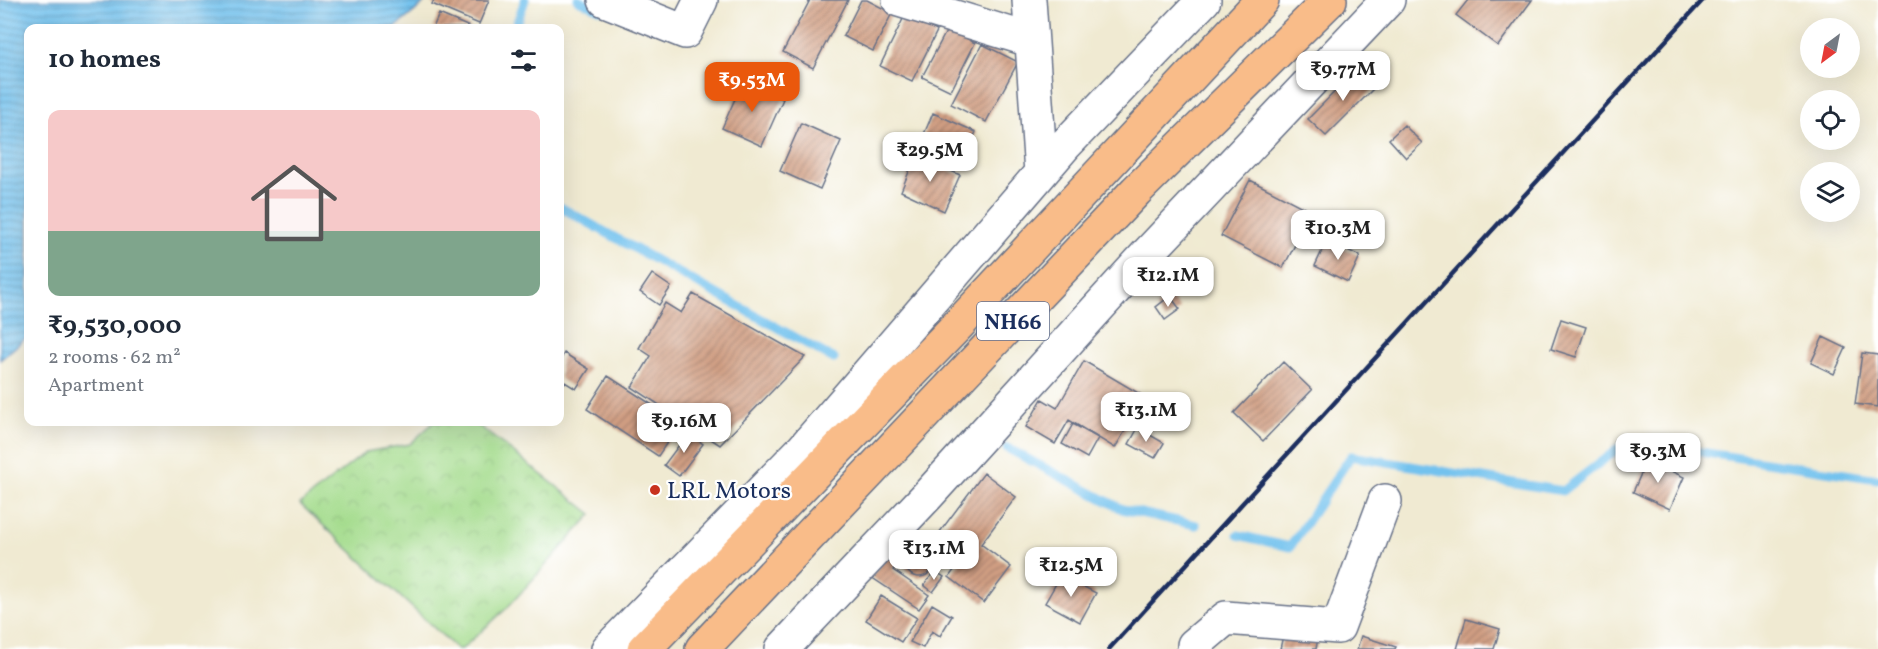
<!DOCTYPE html>
<html lang="en">
<head>
<meta charset="utf-8">
<style>
	body { margin:0; font-family:Vollkorn,serif; background:#f2f2f3; color:#1f2937; height:100vh; display:flex; flex-direction:column; font-size:22px; white-space:nowrap }
	* { box-sizing:border-box; margin:0 }
	p { font-size:20px; color:#747a83 }
	.icon { flex:none; width:33px; height:33px; fill:none; stroke:currentColor; stroke-width:2; stroke-linecap:round; stroke-linejoin:round }
	.map { position:relative; flex:1; overflow:hidden }
	.panel { position:absolute; left:24px; top:24px; width:540px; height:402px; display:flex; flex-direction:column; background:#fff; border-radius:12px; box-shadow:0 6px 24px #0002 }
	.panel>* { flex:none }
	.needle { width:39px; rotate:212deg }
	.tools { position:absolute; left:1800px; top:18px; display:grid; gap:12px }
	.tools a { display:grid; place-items:center; width:60px; height:60px; border-radius:50%; background:#fff; box-shadow:0 6px 24px #0002; font-size:30px }
	.price { position:absolute; translate:-50% -51px; padding:0 14px; border-radius:12px; background:#fff; color:#222; font-size:20px; line-height:39px; filter:drop-shadow(0 2px 3px #0008) }
	.price::after { content:''; position:absolute; left:50%; top:36px; width:18px; height:14px; margin-left:-9px; background:inherit; clip-path:polygon(0 0,100% 0,50% 100%) }
	.price.on { background:#ea580c; color:#fff }
	ul { padding:0; list-style:none }
	li { display:grid; align-content:center; gap:12px; height:318px; padding:0 24px }
	li+li { border-top:2px solid #e0e1e3 }
	li span { display:grid; place-items:center; height:186px; border-radius:12px; color:#555 }
	li>.icon { margin-inline-start:auto }
	span .icon { width:108px; height:108px; fill:#fffc; stroke-width:1 }
	li b { font-size:26px }
	h2 { display:flex; justify-content:space-between; align-items:center; height:72px; padding:0 24px; font-size:26px }
	.map>svg:first-child { display:block }
	.park { fill:url(#park-crowns); stroke:#608676; stroke-width:1.5 }
	.water { fill:url(#water-rules); stroke:#4778a6; stroke-width:1.5 }
	.lines { fill:none; stroke-linecap:round; stroke-linejoin:round }
	.stream { stroke:#73c2ee; stroke-width:9 }
	.building { fill:url(#building-hatch) }
	.minor-casing { stroke:#667087; stroke-width:36 }
	.highway-casing { stroke:#667087; stroke-width:36 }
	.minor { stroke:#fff; stroke-width:33 }
	.highway { stroke:#f9bc89; stroke-width:33 }
	.rail { stroke:#1b2f5e; stroke-width:4.5 }
	.poi-dot { fill:#c8321e; stroke:#fff; stroke-width:2 }
	.labels { text-anchor:middle; stroke-width:4.5; stroke-linejoin:round; paint-order:stroke }
	.shield { fill:#fff; stroke:#5f6d8e; stroke-width:1.5 }
	.shield-label { font-size:22px; font-weight:bold; fill:#1b2f5e }
	.poi-label { font-size:24px; fill:#1b2f5e; stroke:#fff; text-anchor:start }
</style>
</head>
<body>
<div class="map">
<svg width="1878" height="649" viewBox="0 0 1878 649">
	<defs>
		<pattern id="park-crowns" width="20" height="18" patternUnits="userSpaceOnUse" patternTransform="scale(1.5)"><rect width="20" height="18" fill="#a4dc8d"/><path d="M2 6a3 3 0 1 1 6 0M12 15a3 3 0 1 1 6 0" fill="none" stroke="#8dbd7c"/></pattern>
		<pattern id="water-rules" width="6" height="5" patternUnits="userSpaceOnUse" patternTransform="scale(1.5)"><rect width="6" height="5" fill="#73c2ee"/><path d="M0 2.5h6" fill="none" stroke="#5e9ec4"/></pattern>
		<pattern id="building-hatch" width="6" height="6" patternUnits="userSpaceOnUse" patternTransform="scale(1.5)"><rect width="6" height="6" fill="#d09e82"/><path d="M-1 1l2-2M0 6l6-6M5 7l2-2" fill="none" stroke="#a8816e"/></pattern>
	</defs>
	<rect width="100%" height="100%" fill="#fff"/>
	<filter id="ink" filterUnits="userSpaceOnUse"><feTurbulence type="fractalNoise" baseFrequency=".0167" numOctaves="2"/><feDisplacementMap in="SourceGraphic" scale="12" xChannelSelector="R" yChannelSelector="G"/><feConvolveMatrix kernelMatrix="1 2 1 2 8 2 1 2 1" color-interpolation-filters="sRGB"/></filter>
	<filter id="wash" filterUnits="userSpaceOnUse"><feTurbulence type="fractalNoise" baseFrequency=".008" numOctaves="4" result="noise"/><feDisplacementMap in="SourceGraphic" scale="24" xChannelSelector="R" yChannelSelector="G"/><feGaussianBlur stdDeviation="1.35" result="paint"/><feColorMatrix in="noise" values="0 0 0 0 0 0 0 0 0 0 0 0 0 0 0 0 0 1.4 0 .05"/><feComposite in="paint" operator="in"/></filter>
	<g filter="url(#wash)">
		<rect width="100%" height="100%" fill="#f0ead2"/>
		<!-- park -->
		<path class="park" d="M434 422H474L592 514 507 608 462 649H457L300 504 366 452 410 444Z"/>
		<!-- water -->
		<path class="water" d="M0 0H428L395 28H28V336L0 360Z"/>
		<g class="lines">
			<!-- stream -->
			<path class="stream" d="M578 0 600 9
				M515 28 525 0
				M560 207 834 359
				M1007 448 1122 509 1196 525
				M1238 535 1290 547 1351 456 1563 491 1628 441 1878 479"/>
		</g>
		<g id="blocks">
			<!-- building -->
			<path class="building" d="M434 0H489L479 24 432 4Z
				M810 0H848L813 68 783 52Z
				M861 0H867L892 13 873 51 843 36Z
				M1468 0H1532L1498 46 1456 15Z
				M439 14 472 28H433Z
				M905 15 937 31 912 81 880 66Z
				M948 28 975 43 951 91 922 77Z
				M982 44 1018 62 986 122 951 104Z
				M1359 67 1377 85 1326 136 1308 119Z
				M743 81 783 99 762 146 722 128Z
				M933 113 976 132 960 167 918 148Z
				M801 123 841 141 820 189 780 171Z
				M1404 125 1422 143 1406 158 1389 139Z
				M916 155 960 175 944 211 901 191Z
				M1250 180 1312 212 1283 268 1221 236Z
				M1327 240 1360 256 1348 282 1315 266Z
				M652 274 671 287 659 305 640 292Z
				M693 294 805 357 720 445 632 387 651 356 639 348 665 303 681 313Z
				M1170 296 1180 309 1165 320 1156 307Z
				M1561 319 1586 327 1576 357 1551 349Z
				M1823 337 1846 348 1834 374 1811 363Z
				M564 353 589 369 576 389 560 379V361Z
				M1862 353 1878 355V407L1855 404Z
				M1084 361 1145 397 1115 448 1069 420 1055 444 1026 427 1042 399 1057 408Z
				M1283 362 1312 390 1263 441 1234 413Z
				M608 376 680 423 658 456 587 409Z
				M1073 424 1098 438 1087 458 1062 444Z
				M1138 428 1164 443 1155 458 1129 444Z
				M688 433 703 444 679 476 664 465Z
				M1647 460 1684 477 1670 509 1633 492Z
				M984 473 1016 497 981 544 1011 567 984 603 949 577 960 562 933 541Z
				M898 537 911 545 893 570 929 595 919 609 871 577Z
				M905 563a14 14 0 1 1 28 0a14 14 0 1 1-28 0Z
				M935 571 944 577 933 592 924 585Z
				M1061 575 1096 593 1080 622 1045 603Z
				M881 596 917 618 901 642 866 620Z
				M932 604 952 616 940 636 932 631 923 648 910 642Z
				M1466 619 1500 629 1494 649H1457Z
				M1284 631 1318 638 1316 649H1280Z
				M1361 636 1396 647 1395 649H1357Z"/>
		</g>
	</g>
	<g filter="url(#ink)">
		<use href="#blocks" fill-opacity="0" stroke="#667087" stroke-width="1.5"/>
		<g class="lines">
			<defs>
				<path id="minor" d="M605 0 685 32 701 0
					M899 0 1030 40
					M1029 0 1041 173
					M608 649 803 449 1066 144 1204 0
					M782 649 927 496 1148 253 1388 0
					M1194 649V645L1226 618 1338 627 1385 501"/>
				<path id="highway" d="M644 649 958 325 1262 0
					M702 649 1136 191 1330 0"/>
			</defs>
			<!-- minor casing -->
			<use href="#minor" class="minor-casing"/>
			<!-- highway casing -->
			<use href="#highway" class="highway-casing"/>
			<!-- minor -->
			<use href="#minor" class="minor"/>
			<!-- highway -->
			<use href="#highway" class="highway"/>
			<!-- rail -->
			<path class="rail" d="M1109 649 1703 0"/>
		</g>
	</g>
	<!-- markers -->
	<circle class="poi-dot" cx="655" cy="490" r="6"/>
	<g class="labels">
		<!-- shield labels -->
		<rect class="shield" x="977" y="302" width="72" height="38" rx="4.5"/>
		<g class="shield-label">
			<text x="1013" y="329">NH66</text>
		</g>
		<!-- poi labels -->
		<g class="poi-label">
			<text x="667" y="498">LRL Motors</text>
		</g>
	</g>
</svg>
<div class="tools">
<a><svg class="needle" viewBox="-14 -14 28 28"><path d="M0-13l5 13h-10z" fill="#e53935"/><path d="M0 13l5-13h-10z" fill="#747a83"/></svg></a>
<a><svg class="icon" aria-label="locate" viewBox="0 0 24 24"><circle cx="12" cy="12" r="6"/><path d="M12 2v4M12 18v4M2 12h4M18 12h4"/></svg></a>
<a><svg class="icon" aria-label="layers" viewBox="0 0 24 24"><path d="M12 4l9 5-9 5-9-5zM3 14l9 5 9-5"/></svg></a>
</div>
<b class="price" style="left:1343px;top:102px">₹9.77M</b>
<b class="price on" style="left:752px;top:113px">₹9.53M</b>
<b class="price" style="left:930px;top:183px">₹29.5M</b>
<b class="price" style="left:1338px;top:261px">₹10.3M</b>
<b class="price" style="left:1168px;top:308px">₹12.1M</b>
<b class="price" style="left:1146px;top:443px">₹13.1M</b>
<b class="price" style="left:684px;top:454px">₹9.16M</b>
<b class="price" style="left:1658px;top:484px">₹9.3M</b>
<b class="price" style="left:934px;top:581px">₹13.1M</b>
<b class="price" style="left:1071px;top:598px">₹12.5M</b>
<section class="panel">
<h2>10 homes<svg class="icon" aria-label="filters" viewBox="0 0 24 24"><path d="M4 7h16M4 17h16"/><circle cx="9" cy="7" r="2"/><circle cx="15" cy="17" r="2"/></svg></h2>
<ul>
<li><span style="background:linear-gradient(#f6c9c9 65%,#7fa58c 0)"><svg class="icon" aria-label="home" viewBox="0 0 24 24"><path d="M3 11l9-7 9 7M6 9v11h12V9"/></svg></span><div><b>₹9,530,000</b><p>2 rooms · 62 m²</p><p>Apartment</p></div></li>
</ul>
</section>
</div>
</body>
</html>
